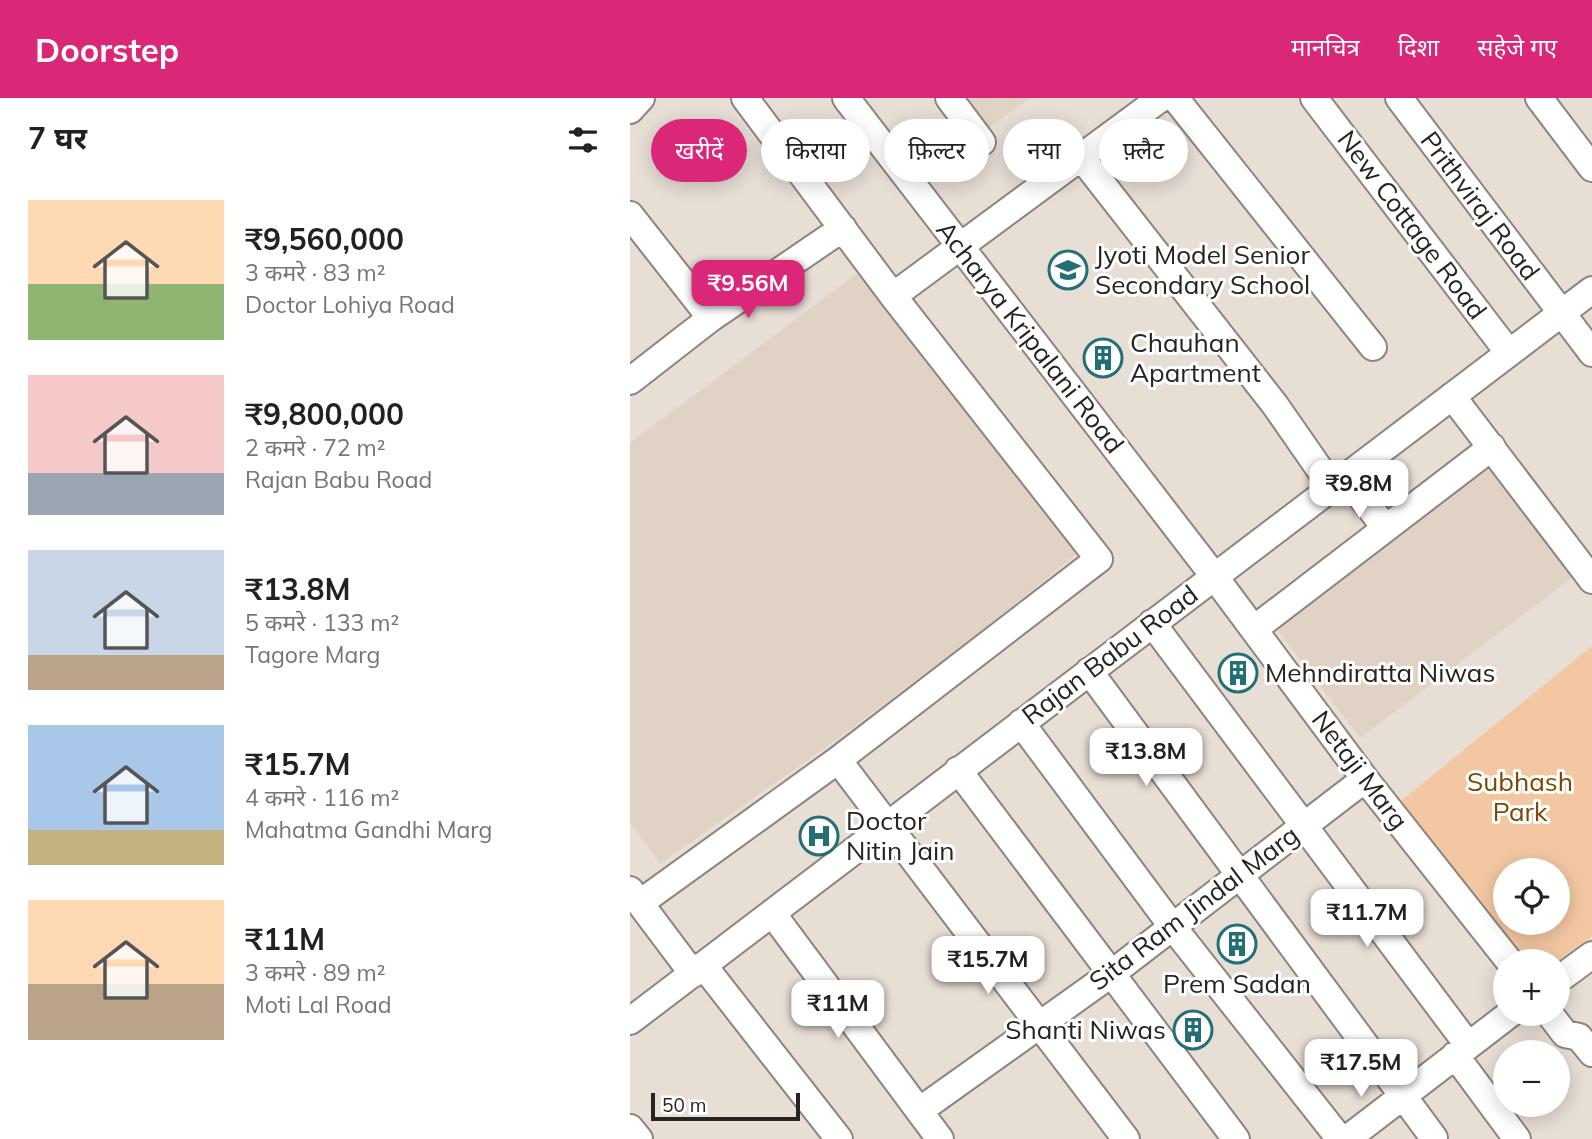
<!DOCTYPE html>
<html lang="hi">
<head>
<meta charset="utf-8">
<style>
	body { margin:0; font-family:Mulish,"Noto Sans Devanagari",sans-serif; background:#f6f6f6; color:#202124; height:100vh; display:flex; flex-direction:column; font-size:26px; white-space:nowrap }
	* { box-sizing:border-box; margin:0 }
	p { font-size:23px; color:#757577 }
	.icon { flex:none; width:38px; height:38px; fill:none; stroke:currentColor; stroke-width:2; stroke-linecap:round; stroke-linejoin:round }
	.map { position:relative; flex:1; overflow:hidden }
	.drawer { display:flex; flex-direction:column; background:#fff; width:630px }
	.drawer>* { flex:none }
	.top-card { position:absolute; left:21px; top:21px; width:665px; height:63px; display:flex; gap:14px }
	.controls { position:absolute; left:863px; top:760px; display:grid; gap:14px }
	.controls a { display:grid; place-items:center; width:77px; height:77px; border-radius:50%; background:#fff; box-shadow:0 4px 18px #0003; font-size:35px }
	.scale { position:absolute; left:21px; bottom:18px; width:149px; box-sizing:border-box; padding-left:7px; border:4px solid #262320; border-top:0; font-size:19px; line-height:24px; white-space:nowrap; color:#262320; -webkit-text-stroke:5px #fff; paint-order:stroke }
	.price { position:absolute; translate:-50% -60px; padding:0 16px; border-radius:14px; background:#fff; color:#222; font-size:23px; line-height:46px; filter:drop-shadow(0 2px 4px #0008) }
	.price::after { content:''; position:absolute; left:50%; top:42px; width:21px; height:16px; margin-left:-10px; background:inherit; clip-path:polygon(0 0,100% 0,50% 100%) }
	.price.selected { background:#db2777; color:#fff }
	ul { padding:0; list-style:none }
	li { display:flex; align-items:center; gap:21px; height:175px; padding:0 28px }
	li span { display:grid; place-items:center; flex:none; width:196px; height:140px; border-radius:0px; color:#555 }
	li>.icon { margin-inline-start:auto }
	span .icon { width:84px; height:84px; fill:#fffc; stroke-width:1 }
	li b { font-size:30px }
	h2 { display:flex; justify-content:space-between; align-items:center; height:84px; padding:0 28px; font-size:30px }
	.tag { padding:0 24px; border-radius:32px; background:#fff; box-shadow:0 4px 18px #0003; font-size:24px; line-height:63px }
	.tag.selected { background:#db2777; color:#fff }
	header { display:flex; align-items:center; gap:42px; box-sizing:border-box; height:98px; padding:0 35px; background:#db2777; color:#fff }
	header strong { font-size:33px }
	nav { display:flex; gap:38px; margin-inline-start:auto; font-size:24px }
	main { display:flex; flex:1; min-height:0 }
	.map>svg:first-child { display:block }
	.built { fill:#e1d2c6 }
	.green { fill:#f3c7a2; fill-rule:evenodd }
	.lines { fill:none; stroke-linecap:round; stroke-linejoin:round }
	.minor-casing { stroke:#8d847e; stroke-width:30 }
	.minor { stroke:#fff; stroke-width:26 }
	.labels { text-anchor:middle; stroke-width:6; stroke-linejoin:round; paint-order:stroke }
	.street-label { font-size:26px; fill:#262320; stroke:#fff }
	.poi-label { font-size:26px; fill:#262320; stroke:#fff; text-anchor:start }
	.park-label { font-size:26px; fill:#7d4603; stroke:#fff }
</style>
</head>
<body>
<header>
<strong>Doorstep</strong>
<nav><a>मानचित्र</a><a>दिशा</a><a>सहेजे गए</a></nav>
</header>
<main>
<section class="drawer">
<h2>7 घर<svg class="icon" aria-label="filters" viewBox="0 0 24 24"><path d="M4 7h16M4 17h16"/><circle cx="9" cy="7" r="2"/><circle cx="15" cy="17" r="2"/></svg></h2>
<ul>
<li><span style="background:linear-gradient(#ffd9b3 60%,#8fb573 0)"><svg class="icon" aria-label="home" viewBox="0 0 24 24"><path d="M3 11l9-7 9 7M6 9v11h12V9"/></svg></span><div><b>₹9,560,000</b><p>3 कमरे · 83 m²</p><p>Doctor Lohiya Road</p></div></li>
<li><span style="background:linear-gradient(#f6c9c9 70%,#9aa5b1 0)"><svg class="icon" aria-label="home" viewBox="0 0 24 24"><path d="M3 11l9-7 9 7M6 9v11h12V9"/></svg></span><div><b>₹9,800,000</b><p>2 कमरे · 72 m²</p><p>Rajan Babu Road</p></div></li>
<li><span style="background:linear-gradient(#c9d6e8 75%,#b9a48a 0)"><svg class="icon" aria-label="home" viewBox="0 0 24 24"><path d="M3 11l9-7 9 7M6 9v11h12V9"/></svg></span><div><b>₹13.8M</b><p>5 कमरे · 133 m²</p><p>Tagore Marg</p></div></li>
<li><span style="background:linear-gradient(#a9c7e8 75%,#c2b280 0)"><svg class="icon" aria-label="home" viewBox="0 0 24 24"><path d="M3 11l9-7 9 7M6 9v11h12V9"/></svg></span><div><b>₹15.7M</b><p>4 कमरे · 116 m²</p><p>Mahatma Gandhi Marg</p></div></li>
<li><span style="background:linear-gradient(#ffd9b3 60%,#b9a48a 0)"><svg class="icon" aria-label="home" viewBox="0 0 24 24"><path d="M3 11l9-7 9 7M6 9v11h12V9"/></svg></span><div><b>₹11M</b><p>3 कमरे · 89 m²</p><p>Moti Lal Road</p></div></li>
</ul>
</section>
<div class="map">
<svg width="962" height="1041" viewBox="0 0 962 1041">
	<rect width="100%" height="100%" fill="#e7ded6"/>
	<!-- built -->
	<path class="built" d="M336 0H399L359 30Z
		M229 174 450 453 358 528 206 642 30 766 0 724V345Z
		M859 361 947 476 730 640 642 525Z"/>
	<!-- green -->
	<path class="green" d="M962 548V838L928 863H914L907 854 893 863 771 703ZM875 772H928V824H875Z"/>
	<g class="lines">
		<defs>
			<path id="minor" d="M216 0 584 478 735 681 879 863
				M319 0 352 44
				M545 0 743 249
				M684 0 879 255
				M769 0 962 255
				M909 0 962 70
				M0 12 11 0
				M451 59 645 307 702 389
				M0 117 81 220
				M263 198 531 0
				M0 283 81 220 213 130
				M822 298 962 482
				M716 378 750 423
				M522 525 838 947
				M624 531 862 349
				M459 573 804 1040
				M391 625 542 828 710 1041
				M208 662 496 1041
				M328 672 606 1041
				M0 792 63 876
				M10 805 208 662 469 461 263 198 115 0
				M142 815 310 1041
				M73 867 209 1041
				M928 882 962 857
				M919 915 935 936 949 939 962 955
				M0 923 962 192
				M825 957 887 1041
				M289 1013 481 876 735 681
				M0 1030 9 1041
				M717 1041 881 915"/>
		</defs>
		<!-- minor casing -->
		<use href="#minor" class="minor-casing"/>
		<!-- minor -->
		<use href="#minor" class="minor"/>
	</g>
	<!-- icons -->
	<defs>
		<symbol id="school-ring" viewBox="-11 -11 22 22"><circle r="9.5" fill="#fff" stroke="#246e75" stroke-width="1.5"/><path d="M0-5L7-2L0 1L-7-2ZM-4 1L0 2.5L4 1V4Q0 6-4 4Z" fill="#246e75"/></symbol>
		<symbol id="building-ring" viewBox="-11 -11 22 22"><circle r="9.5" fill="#fff" stroke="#246e75" stroke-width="1.5"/><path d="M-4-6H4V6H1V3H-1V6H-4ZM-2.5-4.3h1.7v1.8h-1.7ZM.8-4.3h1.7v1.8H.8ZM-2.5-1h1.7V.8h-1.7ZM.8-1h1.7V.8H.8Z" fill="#246e75"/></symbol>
		<symbol id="hospital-ring" viewBox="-11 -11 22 22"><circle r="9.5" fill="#fff" stroke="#246e75" stroke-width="1.5"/><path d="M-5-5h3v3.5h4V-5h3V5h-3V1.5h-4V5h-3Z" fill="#246e75"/></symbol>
	</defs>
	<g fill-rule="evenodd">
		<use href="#school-ring" x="416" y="150" width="44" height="44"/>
		<use href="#building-ring" x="451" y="238" width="44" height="44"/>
		<use href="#building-ring" x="586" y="553" width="44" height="44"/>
		<use href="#hospital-ring" x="167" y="716" width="44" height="44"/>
		<use href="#building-ring" x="585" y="824" width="44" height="44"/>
		<use href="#building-ring" x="541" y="910" width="44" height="44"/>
	</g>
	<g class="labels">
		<!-- street labels -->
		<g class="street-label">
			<text transform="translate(850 108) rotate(53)" y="9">Prithviraj Road</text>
			<text transform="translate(782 127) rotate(53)" y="9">New Cottage Road</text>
			<text transform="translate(400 239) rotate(52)" y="9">Acharya Kripalani Road</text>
			<text transform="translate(480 557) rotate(-37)" y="9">Rajan Babu Road</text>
			<text transform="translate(730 672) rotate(53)" y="9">Netaji Marg</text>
			<text transform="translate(564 810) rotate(-37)" y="9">Sita Ram Jindal Marg</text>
		</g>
		<!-- poi labels -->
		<g class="poi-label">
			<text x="465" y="166">Jyoti Model Senior<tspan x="465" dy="30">Secondary School</tspan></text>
			<text x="500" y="254">Chauhan<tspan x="500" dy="30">Apartment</tspan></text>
			<text x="635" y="584">Mehndiratta Niwas</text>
			<text x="216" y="732">Doctor<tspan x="216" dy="30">Nitin Jain</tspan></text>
			<text x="607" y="895" text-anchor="middle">Prem Sadan</text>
			<text x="536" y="941" text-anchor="end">Shanti Niwas</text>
		</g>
		<!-- park labels -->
		<g class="park-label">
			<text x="890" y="693">Subhash<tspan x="890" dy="30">Park</tspan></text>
		</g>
	</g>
</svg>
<div class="controls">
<a><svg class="icon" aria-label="locate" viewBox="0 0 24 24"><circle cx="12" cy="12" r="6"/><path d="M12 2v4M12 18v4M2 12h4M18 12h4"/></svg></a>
<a>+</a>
<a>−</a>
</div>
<div class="scale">50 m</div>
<b class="price selected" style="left:118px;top:222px">₹9.56M</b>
<b class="price" style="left:729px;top:422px">₹9.8M</b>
<b class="price" style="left:516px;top:690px">₹13.8M</b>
<b class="price" style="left:737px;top:851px">₹11.7M</b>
<b class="price" style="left:358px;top:898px">₹15.7M</b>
<b class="price" style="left:208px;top:942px">₹11M</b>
<b class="price" style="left:731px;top:1001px">₹17.5M</b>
<div class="top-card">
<a class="tag selected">खरीदें</a>
<a class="tag">किराया</a>
<a class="tag">फ़िल्टर</a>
<a class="tag">नया</a>
<a class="tag">फ़्लैट</a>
</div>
</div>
</main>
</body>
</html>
